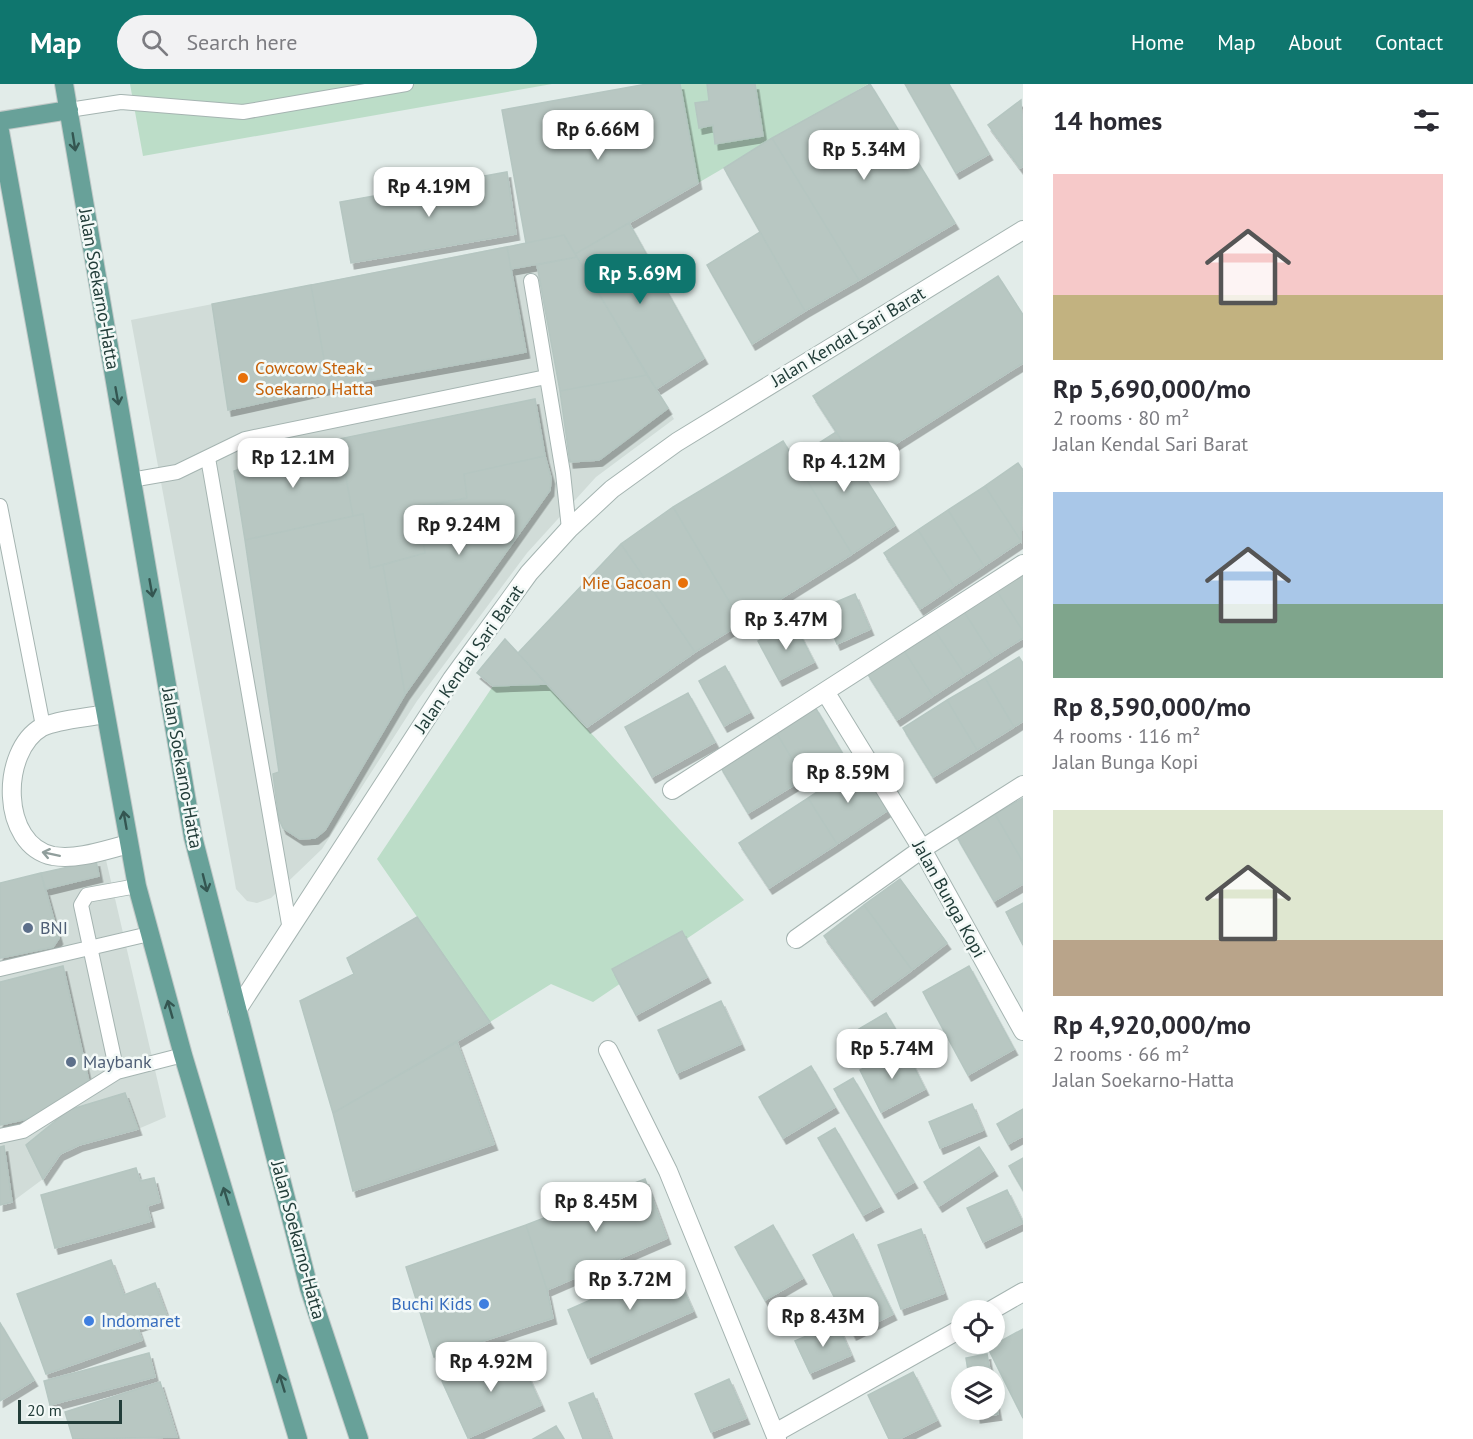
<!DOCTYPE html>
<html lang="en">
<head>
<meta charset="utf-8">
<style>
	body { margin:0; font-family:"PT Sans",sans-serif; background:#f2f2f3; color:#2b2b33; height:100vh; display:flex; flex-direction:column; font-size:22px; white-space:nowrap }
	* { box-sizing:border-box; margin:0 }
	p { font-size:20px; color:#7c7c81 }
	.icon { flex:none; width:33px; height:33px; fill:none; stroke:currentColor; stroke-width:2; stroke-linecap:round; stroke-linejoin:round }
	.map { position:relative; flex:1; overflow:hidden }
	.details { display:flex; flex-direction:column; background:#fff; width:450px }
	.details>* { flex:none }
	.controls { position:absolute; left:951px; top:1216px; display:grid; gap:12px }
	.controls a { display:grid; place-items:center; width:54px; height:54px; border-radius:50%; background:#fff; box-shadow:0 3px 9px #0003; font-size:30px }
	.scale { position:absolute; left:18px; bottom:15px; width:104px; box-sizing:border-box; padding-left:6px; border:3px solid #223d39; border-top:0; font-size:16px; line-height:21px; white-space:nowrap; color:#223d39; -webkit-text-stroke:4px #f3f9f7; paint-order:stroke }
	.price { position:absolute; translate:-50% -51px; padding:0 14px; border-radius:12px; background:#fff; color:#222; font-size:20px; line-height:39px; filter:drop-shadow(0 2px 3px #0008) }
	.price::after { content:''; position:absolute; left:50%; top:36px; width:18px; height:14px; margin-left:-9px; background:inherit; clip-path:polygon(0 0,100% 0,50% 100%) }
	.price.current { background:#0f766e; color:#fff }
	ul { padding:0; list-style:none }
	li { display:grid; align-content:center; gap:12px; height:318px; padding:0 30px }
	li span { display:grid; place-items:center; height:186px; border-radius:0px; color:#555 }
	li>.icon { margin-inline-start:auto }
	span .icon { width:108px; height:108px; fill:#fffc; stroke-width:1 }
	li b { font-size:26px }
	h2 { display:flex; justify-content:space-between; align-items:center; height:72px; padding:0 30px; font-size:26px }
	header { display:flex; align-items:center; gap:36px; box-sizing:border-box; height:84px; padding:0 30px; background:#0f766e; color:#fff }
	header strong { font-size:28px }
	nav { display:flex; gap:33px; margin-inline-start:auto; font-size:21px }
	.search { width:420px; height:54px; background:#f2f2f3; display:flex; align-items:center; gap:15px; box-sizing:border-box; padding:0 21px; border-radius:33px; color:#7c7c81; font-size:22px }
	main { display:flex; flex:1; min-height:0 }
	.map>svg:first-child { display:block }
	.built { fill:#d1dcd8 }
	.green { fill:#bcddc8 }
	.building { fill:#b8c7c2; stroke:#b5c6c1; stroke-width:1.5; filter:url(#shadow) }
	.lines { fill:none; stroke-linecap:round; stroke-linejoin:round }
	.lane-casing { stroke:#a5b4b1; stroke-width:16 }
	.street-casing { stroke:#a5b4b1; stroke-width:20 }
	.primary-casing { stroke:#c1c9c8; stroke-width:20 }
	.lane { stroke:#fff; stroke-width:14 }
	.street { stroke:#fff; stroke-width:18 }
	.primary { stroke:#68a199; stroke-width:18 }
	.oneway { stroke:#345651 }
	.oneway2 { stroke:#909e9c }
	.food-dot { fill:#e8710a; stroke:#f3f9f7; stroke-width:2 }
	.service-dot { fill:#5c6f8a; stroke:#f3f9f7; stroke-width:2 }
	.shop-dot { fill:#3f7fe0; stroke:#f3f9f7; stroke-width:2 }
	.labels { text-anchor:middle; stroke-width:5; stroke-linejoin:round; paint-order:stroke }
	.street-label { font-size:18px; fill:#223d39; stroke:#f3f9f7 }
	.food-label { font-size:18px; fill:#c56008; stroke:#f3f9f7; text-anchor:start }
	.service-label { font-size:18px; fill:#4e5e75; stroke:#f3f9f7; text-anchor:start }
	.shop-label { font-size:18px; fill:#366cbe; stroke:#f3f9f7; text-anchor:end }
</style>
</head>
<body>
<header>
<strong>Map</strong>
<div class="search"><svg class="icon" aria-label="search" viewBox="0 0 24 24"><circle cx="10" cy="10" r="6"/><path d="M15 15l6 6"/></svg>Search here</div>
<nav><a>Home</a><a>Map</a><a>About</a><a>Contact</a></nav>
</header>
<main>
<div class="map">
<svg width="1023" height="1355" viewBox="0 0 1023 1355">
	<defs>
		<filter id="shadow"><feDropShadow dx="3.5" dy="6" stdDeviation="0" flood-color="#0004"/></filter>
	</defs>
	<rect width="100%" height="100%" fill="#e2ece9"/>
	<!-- built -->
	<path class="built" d="M564 151 674 335 596 393 527 469 417 617 322 765 271 814 257 819 247 817 236 805 234 793 131 236Z
		M106 776 166 1033 138 1045 79 1061 60 1070 43 1095 12 1118 0 1121V799Z"/>
	<!-- green -->
	<path class="green" d="M130 0H552L143 72Z
		M680 0H868L698 99Z
		M546 600 744 816 593 918 551 900 490 938 377 775 493 602Z"/>
	<!-- building -->
	<path class="building" d="M647 0H680L698 99 575 170 564 151 526 159 502 26Z
		M707 0H755L763 52 715 60 713 41 699 44 695 19 709 17Z
		M870 0 955 139 859 196 772 54Z
		M905 0H949L989 70 956 89Z
		M1021 16 1023 82 1020 84 988 41Z
		M772 54 859 196 805 227 724 84Z
		M507 88 516 150 351 179 340 118Z
		M629 139 704 274 656 305 575 170Z
		M760 148 805 227 752 260 707 181Z
		M564 151 577 173 511 185 507 163Z
		M507 163 526 268 329 304 311 201Z
		M577 173 647 291 560 307 537 181Z
		M998 192 1023 231V279L859 383 813 312Z
		M311 201 329 304 228 326 212 220Z
		M647 291 668 324 599 376 570 378 560 307Z
		M535 315 545 372 464 390 467 414 417 422 425 469 370 484 363 430 353 432 339 355Z
		M836 348 895 441 852 470 794 375Z
		M339 355 353 432 245 456 234 387 243 384 242 378 267 373 266 369Z
		M783 357 852 470 742 539 673 423Z
		M545 372 551 394 550 406 405 610 383 481 425 469 418 424 467 414 464 390Z
		M1018 379 1023 386 1021 457 985 402Z
		M985 402 1021 457 984 482 948 426Z
		M673 423 742 539 695 568 621 460Z
		M948 426 984 482 954 502 918 446Z
		M363 430 370 484 383 481 405 610 325 746 315 754 300 755 283 744 279 735 273 690 279 688 245 456Z
		M918 446 954 502 920 525 884 469Z
		M621 460 695 568 587 643 518 569Z
		M1023 486V547L995 504Z
		M995 504 1023 547V554L993 573 963 526Z
		M855 510 870 545 837 560 822 524Z
		M963 526 993 573 965 591 934 545Z
		M794 539 814 578 779 596 758 557Z
		M934 545 965 591 933 612 903 565Z
		M505 555 518 569 546 600 493 602 477 589Z
		M903 565 933 612 897 636 867 589Z
		M1019 573 1023 579V637L1014 643 985 594Z
		M725 582 750 628 724 642 699 597Z
		M985 594 1014 643 977 666 947 616Z
		M688 609 715 658 652 693 625 643Z
		M947 616 977 666 933 693 903 644Z
		M815 623 844 672 804 695 776 648Z
		M776 648 804 695 748 729 720 682Z
		M858 681 888 726 837 760 808 714Z
		M808 714 837 760 769 804 739 759Z
		M1023 714V778L995 730Z
		M995 730 1023 778V800L994 817 957 753Z
		M96 777 99 792 45 805 41 789Z
		M41 789 59 854 53 863 0 874V799Z
		M900 795 947 859 912 886 864 821Z
		M1023 819V861L1006 828Z
		M864 821 912 886 871 916 824 852Z
		M417 833 490 938 333 1029 300 917 354 890 347 874Z
		M682 847 707 893 636 931 612 885Z
		M63 882 89 998 31 1034 0 1041V898Z
		M969 882 1014 965 968 991 923 908Z
		M721 917 741 960 677 989 658 946Z
		M886 929 900 953 860 976 847 952Z
		M457 958 494 1060 353 1107 333 1029Z
		M904 963 925 1005 881 1028 860 986Z
		M811 982 835 1023 783 1054 759 1013Z
		M853 994 914 1098 895 1109 834 1005Z
		M125 1009 138 1045 79 1061 60 1070 43 1095 26 1061 69 1026Z
		M972 1020 983 1046 940 1064 929 1038Z
		M1023 1025V1052L1008 1060 997 1040Z
		M835 1044 880 1122 863 1131 818 1054Z
		M4 1062 12 1118 0 1121V1063Z
		M979 1063 994 1086 939 1122 924 1098Z
		M1023 1074V1106L1009 1082Z
		M136 1084 140 1097 154 1094 160 1118 147 1122 151 1137 55 1164 41 1111Z
		M645 1095 667 1154 547 1206 526 1141Z
		M1007 1106 1023 1139 983 1158 967 1124Z
		M526 1141 547 1206 553 1234 434 1273 406 1183Z
		M773 1141 803 1194 765 1216 735 1163Z
		M921 1145 944 1209 901 1225 878 1161Z
		M853 1150 893 1230 853 1250 813 1171Z
		M111 1176 124 1211 155 1199 167 1232 137 1242 142 1256 46 1290 17 1210Z
		M672 1180 693 1227 588 1274 568 1226Z
		M0 1239 34 1296 0 1317Z
		M837 1239 851 1271 810 1289 795 1257Z
		M1023 1245V1334L988 1264Z
		M515 1264 541 1321 468 1354 442 1297Z
		M149 1269 155 1293 50 1321 44 1297Z
		M987 1270 991 1293H969L966 1274Z
		M913 1288 937 1336 899 1355H889L868 1311Z
		M729 1295 746 1334 711 1348 695 1310Z
		M160 1298 177 1353 73 1355 65 1328Z
		M593 1309 611 1355H583L569 1319Z
		M994 1310 998 1330 977 1333 976 1326H994Z
		M556 1342 564 1355H533Z"/>
	<g class="lines">
		<defs>
			<path id="lane" d="M69 26 121 18 243 28 406 0
				M531 197 563 389 569 445
				M208 374 290 846
				M131 396 177 388 245 355 546 293
				M0 422 43 642
				M0 885 149 850
				M117 988 81 821 87 811 137 802
				M0 1052 23 1047 117 988 183 971"/>
			<path id="street" d="M826 609 922 765 1023 947
				M105 630C86 634 60 635 42 643 0 667 0 761 53 772 78 776 105 766 129 760
				M672 706 1023 480
				M796 855 922 765 1023 701
				M237 926 452 595 529 489 569 445 612 405 677 358 1023 146
				M608 966 668 1087 777 1355
				M990 1227 1023 1208
				M775 1349 962 1244"/>
			<path id="primary" d="M64 0 193 753 309 1204 359 1355
				M0 37 69 26
				M0 47 137 802 183 971 298 1355"/>
		</defs>
		<!-- lane casing -->
		<use href="#lane" class="lane-casing"/>
		<!-- street casing -->
		<use href="#street" class="street-casing"/>
		<!-- primary casing -->
		<use href="#primary" class="primary-casing"/>
		<!-- lane -->
		<use href="#lane" class="lane"/>
		<!-- street -->
		<use href="#street" class="street"/>
		<!-- primary -->
		<use href="#primary" class="primary"/>
	</g>
	<!-- one-way arrows -->
	<defs><path id="oneway-shaft" d="M-6 0H5M1.5-3L5.5 0L1.5 3" fill="none" stroke-width="1.6" stroke-linecap="round" stroke-linejoin="round" transform="scale(1.5)"/></defs>
	<g class="oneway">
		<use href="#oneway-shaft" transform="translate(74 58) rotate(81)"/>
		<use href="#oneway-shaft" transform="translate(117 312) rotate(80)"/>
		<use href="#oneway-shaft" transform="translate(151 504) rotate(80)"/>
		<use href="#oneway-shaft" transform="translate(125 736) rotate(-100)"/>
		<use href="#oneway-shaft" transform="translate(205 799) rotate(76)"/>
		<use href="#oneway-shaft" transform="translate(170 925) rotate(-106)"/>
		<use href="#oneway-shaft" transform="translate(226 1112) rotate(-107)"/>
		<use href="#oneway-shaft" transform="translate(282 1299) rotate(-107)"/>
	</g>
	<use class="oneway2" href="#oneway-shaft" transform="translate(51 770) rotate(-168)"/>
	<!-- markers -->
	<g class="food-dot">
		<circle cx="243" cy="294" r="6"/>
		<circle cx="683" cy="499" r="6"/>
	</g>
	<g class="service-dot">
		<circle cx="28" cy="844" r="6"/>
		<circle cx="71" cy="978" r="6"/>
	</g>
	<g class="shop-dot">
		<circle cx="484" cy="1220" r="6"/>
		<circle cx="89" cy="1237" r="6"/>
	</g>
	<g class="labels">
		<!-- street labels -->
		<g class="street-label">
			<text transform="translate(99 205) rotate(80)" y="6">Jalan Soekarno-Hatta</text>
			<text transform="translate(848 253) rotate(-31)" y="6">Jalan Kendal Sari Barat</text>
			<text transform="translate(469 575) rotate(-55)" y="6">Jalan Kendal Sari Barat</text>
			<text transform="translate(182 684) rotate(80)" y="6">Jalan Soekarno-Hatta</text>
			<text transform="translate(949 815) rotate(61)" y="6">Jalan Bunga Kopi</text>
			<text transform="translate(298 1156) rotate(75)" y="6">Jalan Soekarno-Hatta</text>
		</g>
		<!-- food labels -->
		<g class="food-label">
			<text x="255" y="290">Cowcow Steak -<tspan x="255" dy="21">Soekarno Hatta</tspan></text>
			<text x="671" y="505" text-anchor="end">Mie Gacoan</text>
		</g>
		<!-- service labels -->
		<g class="service-label">
			<text x="40" y="850">BNI</text>
			<text x="83" y="984">Maybank</text>
		</g>
		<!-- shop labels -->
		<g class="shop-label">
			<text x="472" y="1226">Buchi Kids</text>
			<text x="101" y="1243" text-anchor="start">Indomaret</text>
		</g>
	</g>
</svg>
<div class="controls">
<a><svg class="icon" aria-label="locate" viewBox="0 0 24 24"><circle cx="12" cy="12" r="6"/><path d="M12 2v4M12 18v4M2 12h4M18 12h4"/></svg></a>
<a><svg class="icon" aria-label="layers" viewBox="0 0 24 24"><path d="M12 4l9 5-9 5-9-5zM3 14l9 5 9-5"/></svg></a>
</div>
<div class="scale">20 m</div>
<b class="price" style="left:598px;top:77px">Rp 6.66M</b>
<b class="price" style="left:864px;top:97px">Rp 5.34M</b>
<b class="price" style="left:429px;top:134px">Rp 4.19M</b>
<b class="price current" style="left:640px;top:221px">Rp 5.69M</b>
<b class="price" style="left:293px;top:405px">Rp 12.1M</b>
<b class="price" style="left:844px;top:409px">Rp 4.12M</b>
<b class="price" style="left:459px;top:472px">Rp 9.24M</b>
<b class="price" style="left:786px;top:567px">Rp 3.47M</b>
<b class="price" style="left:848px;top:720px">Rp 8.59M</b>
<b class="price" style="left:892px;top:996px">Rp 5.74M</b>
<b class="price" style="left:596px;top:1149px">Rp 8.45M</b>
<b class="price" style="left:630px;top:1227px">Rp 3.72M</b>
<b class="price" style="left:823px;top:1264px">Rp 8.43M</b>
<b class="price" style="left:491px;top:1309px">Rp 4.92M</b>
</div>
<section class="details">
<h2>14 homes<svg class="icon" aria-label="filters" viewBox="0 0 24 24"><path d="M4 7h16M4 17h16"/><circle cx="9" cy="7" r="2"/><circle cx="15" cy="17" r="2"/></svg></h2>
<ul>
<li><span style="background:linear-gradient(#f6c9c9 65%,#c2b280 0)"><svg class="icon" aria-label="home" viewBox="0 0 24 24"><path d="M3 11l9-7 9 7M6 9v11h12V9"/></svg></span><div><b>Rp 5,690,000/mo</b><p>2 rooms · 80 m²</p><p>Jalan Kendal Sari Barat</p></div></li>
<li><span style="background:linear-gradient(#a9c7e8 60%,#7fa58c 0)"><svg class="icon" aria-label="home" viewBox="0 0 24 24"><path d="M3 11l9-7 9 7M6 9v11h12V9"/></svg></span><div><b>Rp 8,590,000/mo</b><p>4 rooms · 116 m²</p><p>Jalan Bunga Kopi</p></div></li>
<li><span style="background:linear-gradient(#dfe7d0 70%,#b9a48a 0)"><svg class="icon" aria-label="home" viewBox="0 0 24 24"><path d="M3 11l9-7 9 7M6 9v11h12V9"/></svg></span><div><b>Rp 4,920,000/mo</b><p>2 rooms · 66 m²</p><p>Jalan Soekarno-Hatta</p></div></li>
</ul>
</section>
</main>
</body>
</html>
